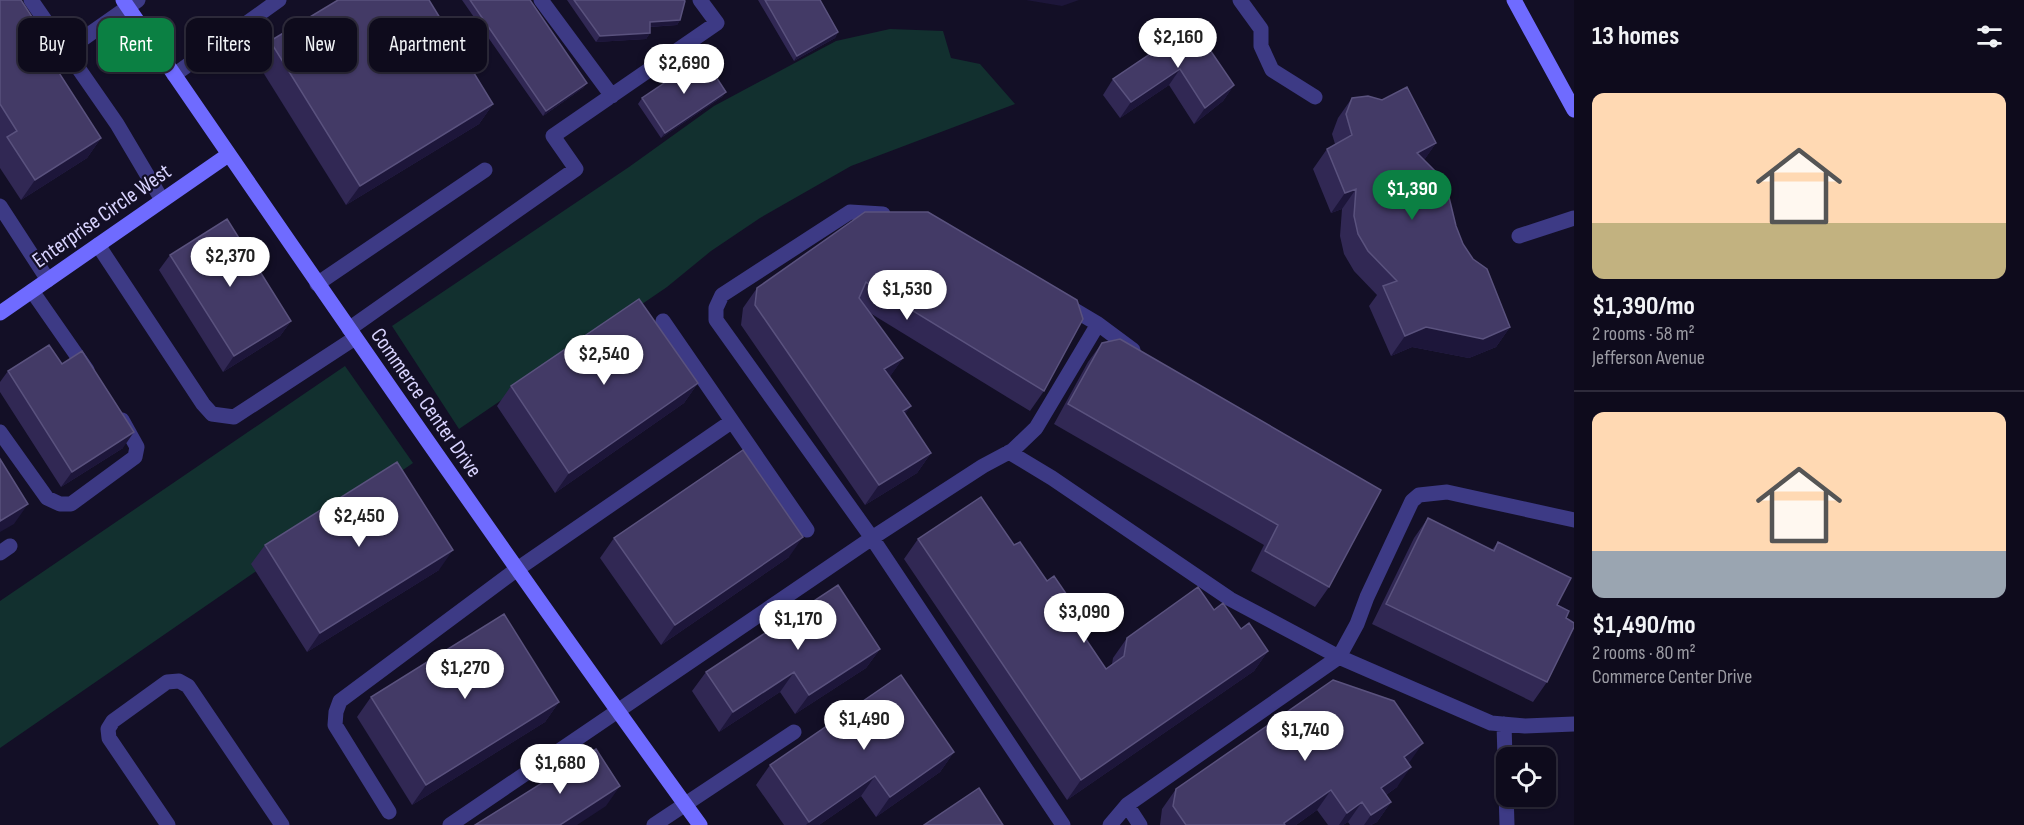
<!DOCTYPE html>
<html lang="en">
<head>
<meta charset="utf-8">
<style>
	body { margin:0; font-family:"Sofia Sans Condensed",sans-serif; background:#171425; color:#f1f3f6; height:100vh; display:flex; flex-direction:column; font-size:22px; white-space:nowrap }
	* { box-sizing:border-box; margin:0 }
	p { font-size:20px; color:#9b9ba3 }
	.icon { flex:none; width:33px; height:33px; fill:none; stroke:currentColor; stroke-width:2; stroke-linecap:round; stroke-linejoin:round }
	.map { position:relative; flex:1; overflow:hidden }
	.details { display:flex; flex-direction:column; background:#0e0b1c; width:450px }
	.details>* { flex:none }
	.guide { position:absolute; left:18px; top:18px; width:570px; height:54px; display:flex; gap:12px }
	.fabs { position:absolute; left:1496px; top:747px; display:grid; gap:12px }
	.fabs a { display:grid; place-items:center; width:60px; height:60px; border-radius:12px; background:#0e0b1c; box-shadow:0 2px 4px #0004,0 0 0 2px #2e2b3b; font-size:30px }
	.price { position:absolute; translate:-50% -51px; padding:0 14px; border-radius:21px; background:#fff; color:#222; font-size:20px; line-height:39px; filter:drop-shadow(0 2px 3px #0008) }
	.price::after { content:''; position:absolute; left:50%; top:36px; width:18px; height:14px; margin-left:-9px; background:inherit; clip-path:polygon(0 0,100% 0,50% 100%) }
	.price.selected { background:#0b8043; color:#fff }
	ul { padding:0; list-style:none }
	li { display:grid; align-content:center; gap:12px; height:318px; padding:0 18px }
	li+li { border-top:2px solid #2e2b3b }
	li span { display:grid; place-items:center; height:186px; border-radius:12px; color:#555 }
	li>.icon { margin-inline-start:auto }
	span .icon { width:108px; height:108px; fill:#fffc; stroke-width:1 }
	li b { font-size:26px }
	h2 { display:flex; justify-content:space-between; align-items:center; height:72px; padding:0 18px; font-size:26px }
	.chip { padding:0 21px; border-radius:12px; background:#0e0b1c; box-shadow:0 2px 4px #0004,0 0 0 2px #2e2b3b; font-size:21px; line-height:54px }
	.chip.selected { background:#0b8043; color:#fff }
	main { display:flex; flex:1; min-height:0 }
	.map>svg:first-child { display:block }
	.green { fill:#12302f }
	.lines { fill:none; stroke-linecap:round; stroke-linejoin:round }
	.lane { stroke:#3d3a85; stroke-width:15 }
	.secondary { stroke:#6f6bff; stroke-width:15 }
	.wall { fill:#312854 }
	.shaded-wall { fill:#1d163a }
	.building { fill:#433a66; stroke:#5a527e; stroke-width:1.5 }
	.labels { text-anchor:middle; stroke-width:4.5; stroke-linejoin:round; paint-order:stroke }
	.street-label { font-size:22px; fill:#d9d4ff; stroke:#130f26 }
</style>
</head>
<body>
<main>
<div class="map">
<svg width="1574" height="825" viewBox="0 0 1574 825">
	<rect width="100%" height="100%" fill="#130f26"/>
	<!-- green -->
	<path class="green" d="M890 29 943 31 951 58 980 64 1015 104 851 166 760 218 711 251 667 287 459 429 392 326 629 167 714 106 836 41Z
		M345 366 413 463 0 748V601Z"/>
	<g class="lines">
		<!-- lane -->
		<path class="lane" d="M31 0 117 124 162 200
			M541 0 612 96
			M1240 0 1261 29V46L1272 70 1315 97
			M67 50 138 0
			M174 75 279 0
			M0 206 48 280
			M883 214 850 212 722 295 716 308V320L872 538 1063 825
			M1519 236 1574 218
			M98 245 203 404 212 414 234 417 355 338
			M317 284 485 170
			M32 291 87 370
			M1066 305 1098 324 1133 350
			M663 321 807 530
			M349 329 576 169 553 136 717 23 700 0
			M0 432 47 498 60 504H71L135 457 137 447 122 420
			M1009 452 1052 478 1230 599 1339 657 1357 624 1367 597 1412 501 1419 495 1447 492 1574 520
			M0 553 10 546
			M1504 724 1507 825
			M389 812 335 725 336 712 340 701 516 570 731 422
			M168 825 109 738 108 729 113 721 167 682 179 681 188 686 282 825
			M450 825 872 538 983 466 1013 450 1036 428 1098 324
			M654 825 794 732
			M1110 825 1127 805
			M1140 825 1127 805 1339 657 1491 723 1525 726 1574 724"/>
		<!-- secondary -->
		<path class="secondary" d="M123 0C313 277 503 553 700 825
			M1514 0 1574 110
			M0 313 228 155"/>
	</g>
	<!-- wall -->
	<path class="wall" d="M0 0 44 50 101 138 87 158 21 200 0 168Z
		M462 0H530L587 83 583 88 543 116Z
		M567 0H684L680 20 677 25 650 27V33L646 39 596 42Z
		M758 0H820L838 32 835 38 794 61Z
		M1193 25 1234 85 1223 101 1194 124 1169 85 1120 118 1103 95 1113 79Z
		M270 41 493 104 479 124 346 205 256 61Z
		M726 92 722 97 661 138 638 104 642 98Z
		M1352 98 1436 143 1424 160 1463 244 1510 327 1496 347 1469 358 1412 347 1391 356 1369 306 1377 295 1354 271 1344 254 1340 236 1342 209 1331 213 1313 169 1327 149 1335 144 1332 134 1338 118Z
		M865 212 1044 391 1030 411 870 313 903 358 890 376 905 415 931 453 917 473 865 505 741 325 743 308 757 288Z
		M170 255 291 321 280 336 223 372 159 270Z
		M1120 339 1329 587 1315 607 1251 571 1264 545 1054 424 1088 362 1102 343Z
		M62 364 123 448 61 487 0 392V382L8 371Z
		M698 383 684 403 555 493 497 406 511 386Z
		M1428 518 1492 550 1498 542 1557 605 1566 618 1547 682 1533 702 1372 624 1414 538Z
		M614 538 789 557 661 645 600 558Z
		M918 539 1014 545 1081 632 1106 669 1112 664 1113 658 1127 638 1214 610 1241 629 1268 651 1254 671 1067 800 904 559Z
		M265 545 439 570 307 652 251 564Z
		M880 649 866 668 795 714 780 692 719 732 692 691 706 672Z
		M371 697 559 702 545 722 412 805 357 717Z
		M954 752 940 772 876 817 861 796 819 825H784L756 785 770 765Z
		M1409 763 1408 764 1397 787 1386 795 1391 802 1377 822 1371 825H1350L1348 822 1343 825H1328L1317 810 1296 825H1160L1162 809 1176 789Z"/>
	<!-- shaded-wall -->
	<path class="shaded-wall" d="M1026 0H1079L1062 6Z
		M680 20 677 25 646 27 650 22Z
		M838 32 835 38 794 61 797 56Z
		M650 33 646 39 596 42 600 36Z
		M1180 69 1169 85 1120 118 1131 102Z
		M587 83 583 88 543 116 546 111Z
		M1234 85 1223 101 1194 124 1205 108Z
		M726 92 722 97 661 138 665 133Z
		M493 104 479 124 346 205 360 186Z
		M101 138 87 158 21 200 35 180Z
		M1436 143 1422 163 1417 153Z
		M1356 189 1342 209 1331 213 1345 193Z
		M291 321 280 336 223 372 234 356Z
		M1426 327H1510L1496 347 1469 358 1412 347 1391 356 1405 336Z
		M903 358 889 378 884 369Z
		M698 383 684 403 555 493 569 473Z
		M911 406 897 426 903 411Z
		M134 432 123 448 61 487 72 472Z
		M931 453 917 473 865 505 879 485Z
		M28 504 14 524 0 532V521Z
		M803 537 789 557 661 645 675 625Z
		M453 550 439 570 307 652 320 633Z
		M880 649 866 668 795 714 809 695Z
		M1268 651 1254 671 1067 800 1081 780Z
		M794 672 780 692 719 732 733 712Z
		M559 702 545 722 412 805 426 785Z
		M1423 743 1409 763 1390 777 1404 757Z
		M954 752 940 772 876 817 890 797Z
		M1411 767 1397 787 1367 808 1381 788Z
		M875 776 861 796 819 825H806L809 822Z
		M620 786 606 806 577 825H560Z
		M1331 790 1317 810 1296 825H1283Z
		M1362 802 1348 822 1343 825H1339L1347 813Z
		M1391 802 1377 822 1371 825H1364L1371 815Z"/>
	<!-- building -->
	<path class="building" d="M0 0H21L49 43 43 48 101 138 35 180 7 137 17 131 0 104Z
		M338 0H429L493 104 360 186 270 41Z
		M470 0H530L587 83 546 111Z
		M574 0H684L685 1 680 20 650 22V33L600 36Z
		M765 0H820L838 32 797 56Z
		M1193 25 1234 85 1205 108 1180 69 1131 102 1113 79Z
		M703 57 726 92 665 133 642 98Z
		M1407 87 1436 143 1417 153 1440 176 1448 193 1456 226 1463 244 1473 259 1487 269 1510 327 1483 339 1426 327 1405 336 1383 286 1397 281 1368 251 1358 234 1354 216 1356 189 1345 193 1327 149 1352 135 1346 114 1352 98 1368 96 1382 100Z
		M865 212H928L1077 300 1083 319 1044 391 866 282 859 298 903 358 884 369 911 406 903 411 931 453 879 485 755 305 757 288Z
		M227 219 291 321 234 356 170 255Z
		M639 299 698 383 569 473 511 386Z
		M1120 339 1381 490 1329 587 1265 551 1278 525 1068 404 1102 343Z
		M49 345 62 364 82 351 134 432 72 472 8 371Z
		M743 450 803 537 675 625 614 538Z
		M0 459 28 504 0 521Z
		M397 462 453 550 320 633 265 545Z
		M981 497 1014 545 1020 542 1047 581 1054 576 1084 620 1081 632 1106 669 1124 656 1127 638 1198 587 1214 610 1223 603 1241 629 1249 623 1268 651 1081 780 918 539Z
		M1428 518 1494 551 1498 542 1571 578 1557 605 1569 611 1566 618 1574 623V627L1547 682 1386 604Z
		M838 585 880 649 809 695 794 672 733 712 706 672Z
		M504 614 559 702 426 785 371 697Z
		M901 675 954 752 890 797 875 776 809 822 770 765Z
		M1333 680 1394 701 1423 743 1404 757 1411 767 1381 788 1391 802 1371 815 1362 802 1347 813 1331 790 1284 823 1285 825H1186L1173 806 1176 789Z
		M596 749 620 786 560 825H475Z
		M979 788 1003 825H924Z"/>
	<g class="labels">
		<!-- street labels -->
		<g class="street-label">
			<text transform="translate(101 215) rotate(-35)" y="8">Enterprise Circle West</text>
			<text transform="translate(427 402) rotate(55)" y="8">Commerce Center Drive</text>
		</g>
	</g>
</svg>
<div class="fabs">
<a><svg class="icon" aria-label="locate" viewBox="0 0 24 24"><circle cx="12" cy="12" r="6"/><path d="M12 2v4M12 18v4M2 12h4M18 12h4"/></svg></a>
</div>
<b class="price" style="left:1178px;top:69px">$2,160</b>
<b class="price" style="left:684px;top:95px">$2,690</b>
<b class="price selected" style="left:1412px;top:221px">$1,390</b>
<b class="price" style="left:230px;top:288px">$2,370</b>
<b class="price" style="left:907px;top:321px">$1,530</b>
<b class="price" style="left:604px;top:386px">$2,540</b>
<b class="price" style="left:359px;top:548px">$2,450</b>
<b class="price" style="left:1084px;top:644px">$3,090</b>
<b class="price" style="left:798px;top:651px">$1,170</b>
<b class="price" style="left:465px;top:700px">$1,270</b>
<b class="price" style="left:864px;top:751px">$1,490</b>
<b class="price" style="left:1305px;top:762px">$1,740</b>
<b class="price" style="left:560px;top:795px">$1,680</b>
<div class="guide">
<a class="chip">Buy</a>
<a class="chip selected">Rent</a>
<a class="chip">Filters</a>
<a class="chip">New</a>
<a class="chip">Apartment</a>
</div>
</div>
<section class="details">
<h2>13 homes<svg class="icon" aria-label="filters" viewBox="0 0 24 24"><path d="M4 7h16M4 17h16"/><circle cx="9" cy="7" r="2"/><circle cx="15" cy="17" r="2"/></svg></h2>
<ul>
<li><span style="background:linear-gradient(#ffd9b3 70%,#c2b280 0)"><svg class="icon" aria-label="home" viewBox="0 0 24 24"><path d="M3 11l9-7 9 7M6 9v11h12V9"/></svg></span><div><b>$1,390/mo</b><p>2 rooms · 58 m²</p><p>Jefferson Avenue</p></div></li>
<li><span style="background:linear-gradient(#ffd9b3 75%,#9aa5b1 0)"><svg class="icon" aria-label="home" viewBox="0 0 24 24"><path d="M3 11l9-7 9 7M6 9v11h12V9"/></svg></span><div><b>$1,490/mo</b><p>2 rooms · 80 m²</p><p>Commerce Center Drive</p></div></li>
</ul>
</section>
</main>
</body>
</html>
